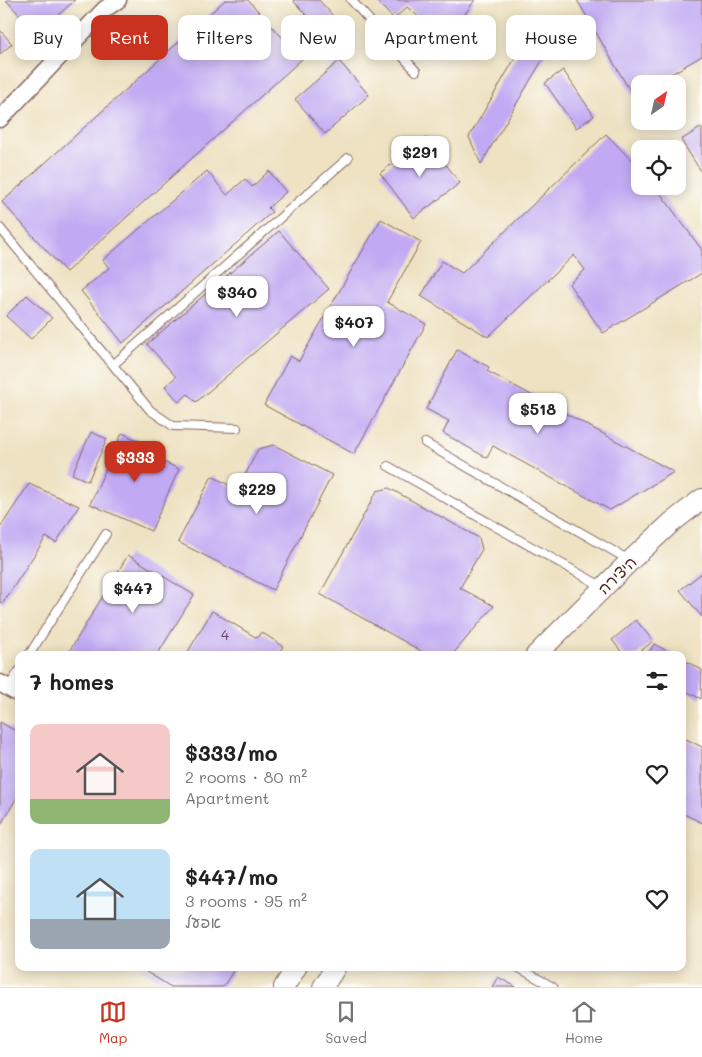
<!DOCTYPE html>
<html lang="en">
<head>
<meta charset="utf-8">
<style>
	body { margin:0; font-family:Mali,"Playpen Sans Hebrew",sans-serif; background:#f2f2f2; color:#222; height:100vh; display:flex; flex-direction:column; font-size:19px; white-space:nowrap }
	* { box-sizing:border-box; margin:0 }
	p { font-size:16px; color:#767676 }
	.icon { flex:none; width:28px; height:28px; fill:none; stroke:currentColor; stroke-width:2; stroke-linecap:round; stroke-linejoin:round }
	.map { position:relative; flex:1; overflow:hidden }
	.details { position:absolute; left:15px; top:651px; width:671px; height:320px; display:flex; flex-direction:column; background:#fff; border-radius:10px; box-shadow:0 2px 12px #0003 }
	.details>* { flex:none }
	.banner { position:absolute; left:15px; top:15px; width:672px; height:45px; display:flex; gap:10px }
	.needle { width:32px; rotate:34deg }
	.buttons { position:absolute; left:631px; top:75px; display:grid; gap:10px }
	.buttons a { display:grid; place-items:center; width:55px; height:55px; border-radius:10px; background:#fff; box-shadow:0 2px 12px #0003; font-size:25px }
	.price { position:absolute; translate:-50% -42px; padding:0 11px; border-radius:10px; background:#fff; color:#222; font-size:16px; line-height:32px; filter:drop-shadow(0 1px 2px #0008) }
	.price::after { content:''; position:absolute; left:50%; top:30px; width:15px; height:11px; margin-left:-8px; background:inherit; clip-path:polygon(0 0,100% 0,50% 100%) }
	.price.current { background:#c8321e; color:#fff }
	ul { padding:0; list-style:none }
	li { display:flex; align-items:center; gap:15px; height:125px; padding:0 15px }
	li span { display:grid; place-items:center; flex:none; width:140px; height:100px; border-radius:10px; color:#555 }
	li>.icon { margin-inline-start:auto }
	span .icon { width:60px; height:60px; fill:#fffc; stroke-width:1 }
	li b { font-size:21px }
	h2 { display:flex; justify-content:space-between; align-items:center; height:60px; padding:0 15px; font-size:21px }
	.tag { padding:0 18px; border-radius:10px; background:#fff; box-shadow:0 2px 12px #0003; font-size:18px; line-height:45px }
	.tag.current { background:#c8321e; color:#fff }
	.menu { display:flex; justify-content:space-around; align-items:center; height:70px; border-top:1px solid #e0e0e0; background:#fff; font-size:14px; color:#767676 }
	.menu a { display:grid; justify-items:center; gap:2px }
	.menu .current { color:#c8321e }
	.map>svg:first-child { display:block }
	.building { fill:#c1aaf3 }
	.lines { fill:none; stroke-linecap:round; stroke-linejoin:round }
	.service-casing { stroke:#836360; stroke-width:10 }
	.minor-casing { stroke:#836360; stroke-width:19 }
	.tertiary-casing { stroke:#836360; stroke-width:22 }
	.service { stroke:#fff; stroke-width:8 }
	.minor { stroke:#fff; stroke-width:16 }
	.tertiary { stroke:#fff; stroke-width:20 }
	.labels { text-anchor:middle; stroke-width:5; stroke-linejoin:round; paint-order:stroke }
	.number-label { font-size:14px; fill:#68425d }
	.street-label { font-size:16px; fill:#4a1f2b; stroke:#fdfcf7 }
</style>
</head>
<body>
<div class="map">
<svg width="702" height="987" viewBox="0 0 702 987">
	<rect width="100%" height="100%" fill="#fdfcf7"/>
	<filter id="ink" filterUnits="userSpaceOnUse"><feTurbulence type="fractalNoise" baseFrequency=".02" numOctaves="2"/><feDisplacementMap in="SourceGraphic" scale="10" xChannelSelector="R" yChannelSelector="G"/><feConvolveMatrix kernelMatrix="1 2 1 2 8 2 1 2 1" color-interpolation-filters="sRGB"/></filter>
	<filter id="wash" filterUnits="userSpaceOnUse"><feTurbulence type="fractalNoise" baseFrequency=".0096" numOctaves="4" result="noise"/><feDisplacementMap in="SourceGraphic" scale="20" xChannelSelector="R" yChannelSelector="G"/><feGaussianBlur stdDeviation="1.12" result="paint"/><feColorMatrix in="noise" values="0 0 0 0 0 0 0 0 0 0 0 0 0 0 0 0 0 1.4 0 .05"/><feComposite in="paint" operator="in"/></filter>
	<g filter="url(#wash)">
		<rect width="100%" height="100%" fill="#eee2c2"/>
		<g id="blocks">
			<!-- building -->
			<path class="building" d="M6 0H75L37 34Z
				M225 0H248L302 59 66 272 2 202Z
				M293 0H319L341 25 311 50 296 33 311 21Z
				M375 0H475L446 40 407 7 394 19Z
				M577 0H702V56L654 84H640V92L633 96Z
				M535 24 550 47 481 164 469 137Z
				M0 30 12 44 0 54Z
				M339 61 369 95 325 134 295 99Z
				M563 70 594 116 576 128 545 83Z
				M702 127V173L681 140Z
				M606 134 640 169V186H655L702 250V273L603 333 569 284 585 270 574 255 488 337 421 296 442 261 462 273Z
				M426 138 460 183 414 218 380 173Z
				M207 171 227 195 245 179 252 187 269 171 286 192 268 208 272 212 123 343 81 291 109 268 103 260Z
				M381 219 421 242 387 302 426 324 354 454 264 405 290 356 299 361Z
				M279 231 329 289 196 402 188 394 179 402 165 386 176 377 147 344Z
				M27 295 52 318 31 339 6 316Z
				M457 350 489 367 487 371 674 472 610 510 493 446 487 458 443 433 449 421 426 409Z
				M91 432 107 439 88 481 72 474Z
				M122 433 155 448 151 456 179 469 151 531 90 504Z
				M274 445 332 475 273 590 178 542 212 476 238 490 258 449Z
				M29 484 79 506 56 543 46 537 3 603 0 602V528Z
				M389 488 479 538 482 549 460 588 494 606 452 655H428L320 594 377 491Z
				M128 555 194 595 157 655H67Z
				M702 573V617L680 590Z
				M212 611 257 638 261 632 283 646 278 655H186Z
				M636 620 653 641 636 655H624L612 640Z
				M654 644 675 655H648Z
				M682 659 702 670 701 699 682 689Z
				M0 722 19 733V794L0 826Z
				M682 737 702 747V823L682 813Z
				M140 968H235L223 987H171Z
				M498 977 516 987H492Z"/>
		</g>
	</g>
	<g filter="url(#ink)">
		<use href="#blocks" fill-opacity="0" stroke="#836360" stroke-width="1"/>
		<g class="lines">
			<defs>
				<path id="service" d="M351 0 416 71
					M0 228 150 410 173 426 237 428
					M113 365 348 158
					M425 443 629 560
					M388 466 603 587
					M29 655 106 534
					M8 688 19 671
					M519 968 553 987"/>
				<path id="minor" d="M0 119 105 9 118 0
					M0 683 19 694"/>
				<path id="tertiary" d="M536 655 630 561 671 523 702 499
					M284 987 296 968
					M323 987 335 968"/>
			</defs>
			<!-- service casing -->
			<use href="#service" class="service-casing"/>
			<!-- minor casing -->
			<use href="#minor" class="minor-casing"/>
			<!-- tertiary casing -->
			<use href="#tertiary" class="tertiary-casing"/>
			<!-- service -->
			<use href="#service" class="service"/>
			<!-- minor -->
			<use href="#minor" class="minor"/>
			<!-- tertiary -->
			<use href="#tertiary" class="tertiary"/>
		</g>
	</g>
	<g class="labels">
		<!-- number labels -->
		<g class="number-label">
			<text x="225" y="640">4</text>
		</g>
		<!-- street labels -->
		<g class="street-label">
			<text transform="translate(617 575) rotate(-44)" y="6">היצירה</text>
		</g>
	</g>
</svg>
<div class="buttons">
<a><svg class="needle" viewBox="-14 -14 28 28"><path d="M0-13l5 13h-10z" fill="#e53935"/><path d="M0 13l5-13h-10z" fill="#767676"/></svg></a>
<a><svg class="icon" aria-label="locate" viewBox="0 0 24 24"><circle cx="12" cy="12" r="6"/><path d="M12 2v4M12 18v4M2 12h4M18 12h4"/></svg></a>
</div>
<b class="price" style="left:420px;top:178px">$291</b>
<b class="price" style="left:237px;top:318px">$340</b>
<b class="price" style="left:354px;top:348px">$407</b>
<b class="price" style="left:538px;top:435px">$518</b>
<b class="price current" style="left:135px;top:483px">$333</b>
<b class="price" style="left:257px;top:515px">$229</b>
<b class="price" style="left:133px;top:614px">$447</b>
<div class="banner">
<a class="tag">Buy</a>
<a class="tag current">Rent</a>
<a class="tag">Filters</a>
<a class="tag">New</a>
<a class="tag">Apartment</a>
<a class="tag">House</a>
</div>
<section class="details">
<h2>7 homes<svg class="icon" aria-label="filters" viewBox="0 0 24 24"><path d="M4 7h16M4 17h16"/><circle cx="9" cy="7" r="2"/><circle cx="15" cy="17" r="2"/></svg></h2>
<ul>
<li><span style="background:linear-gradient(#f6c9c9 75%,#8fb573 0)"><svg class="icon" aria-label="home" viewBox="0 0 24 24"><path d="M3 11l9-7 9 7M6 9v11h12V9"/></svg></span><div><b>$333/mo</b><p>2 rooms · 80 m²</p><p>Apartment</p></div><svg class="icon" aria-label="heart" viewBox="0 0 24 24"><path d="M12 20l-8-8c-3-5 5-10 8-4 3-6 11-1 8 4z"/></svg></li>
<li><span style="background:linear-gradient(#bfe0f5 70%,#9aa5b1 0)"><svg class="icon" aria-label="home" viewBox="0 0 24 24"><path d="M3 11l9-7 9 7M6 9v11h12V9"/></svg></span><div><b>$447/mo</b><p>3 rooms · 95 m²</p><p>אפעל</p></div><svg class="icon" aria-label="heart" viewBox="0 0 24 24"><path d="M12 20l-8-8c-3-5 5-10 8-4 3-6 11-1 8 4z"/></svg></li>
</ul>
</section>
</div>
<nav class="menu">
<a class="current"><svg class="icon" aria-label="map" viewBox="0 0 24 24"><path d="M3 6l6-2 6 2 6-2v14l-6 2-6-2-6 2zM9 4v14M15 6v14"/></svg>Map</a>
<a><svg class="icon" aria-label="saved" viewBox="0 0 24 24"><path d="M7 4h10v16l-5-4-5 4z"/></svg>Saved</a>
<a><svg class="icon" aria-label="home" viewBox="0 0 24 24"><path d="M3 11l9-7 9 7M6 9v11h12V9"/></svg>Home</a>
</nav>
</body>
</html>
